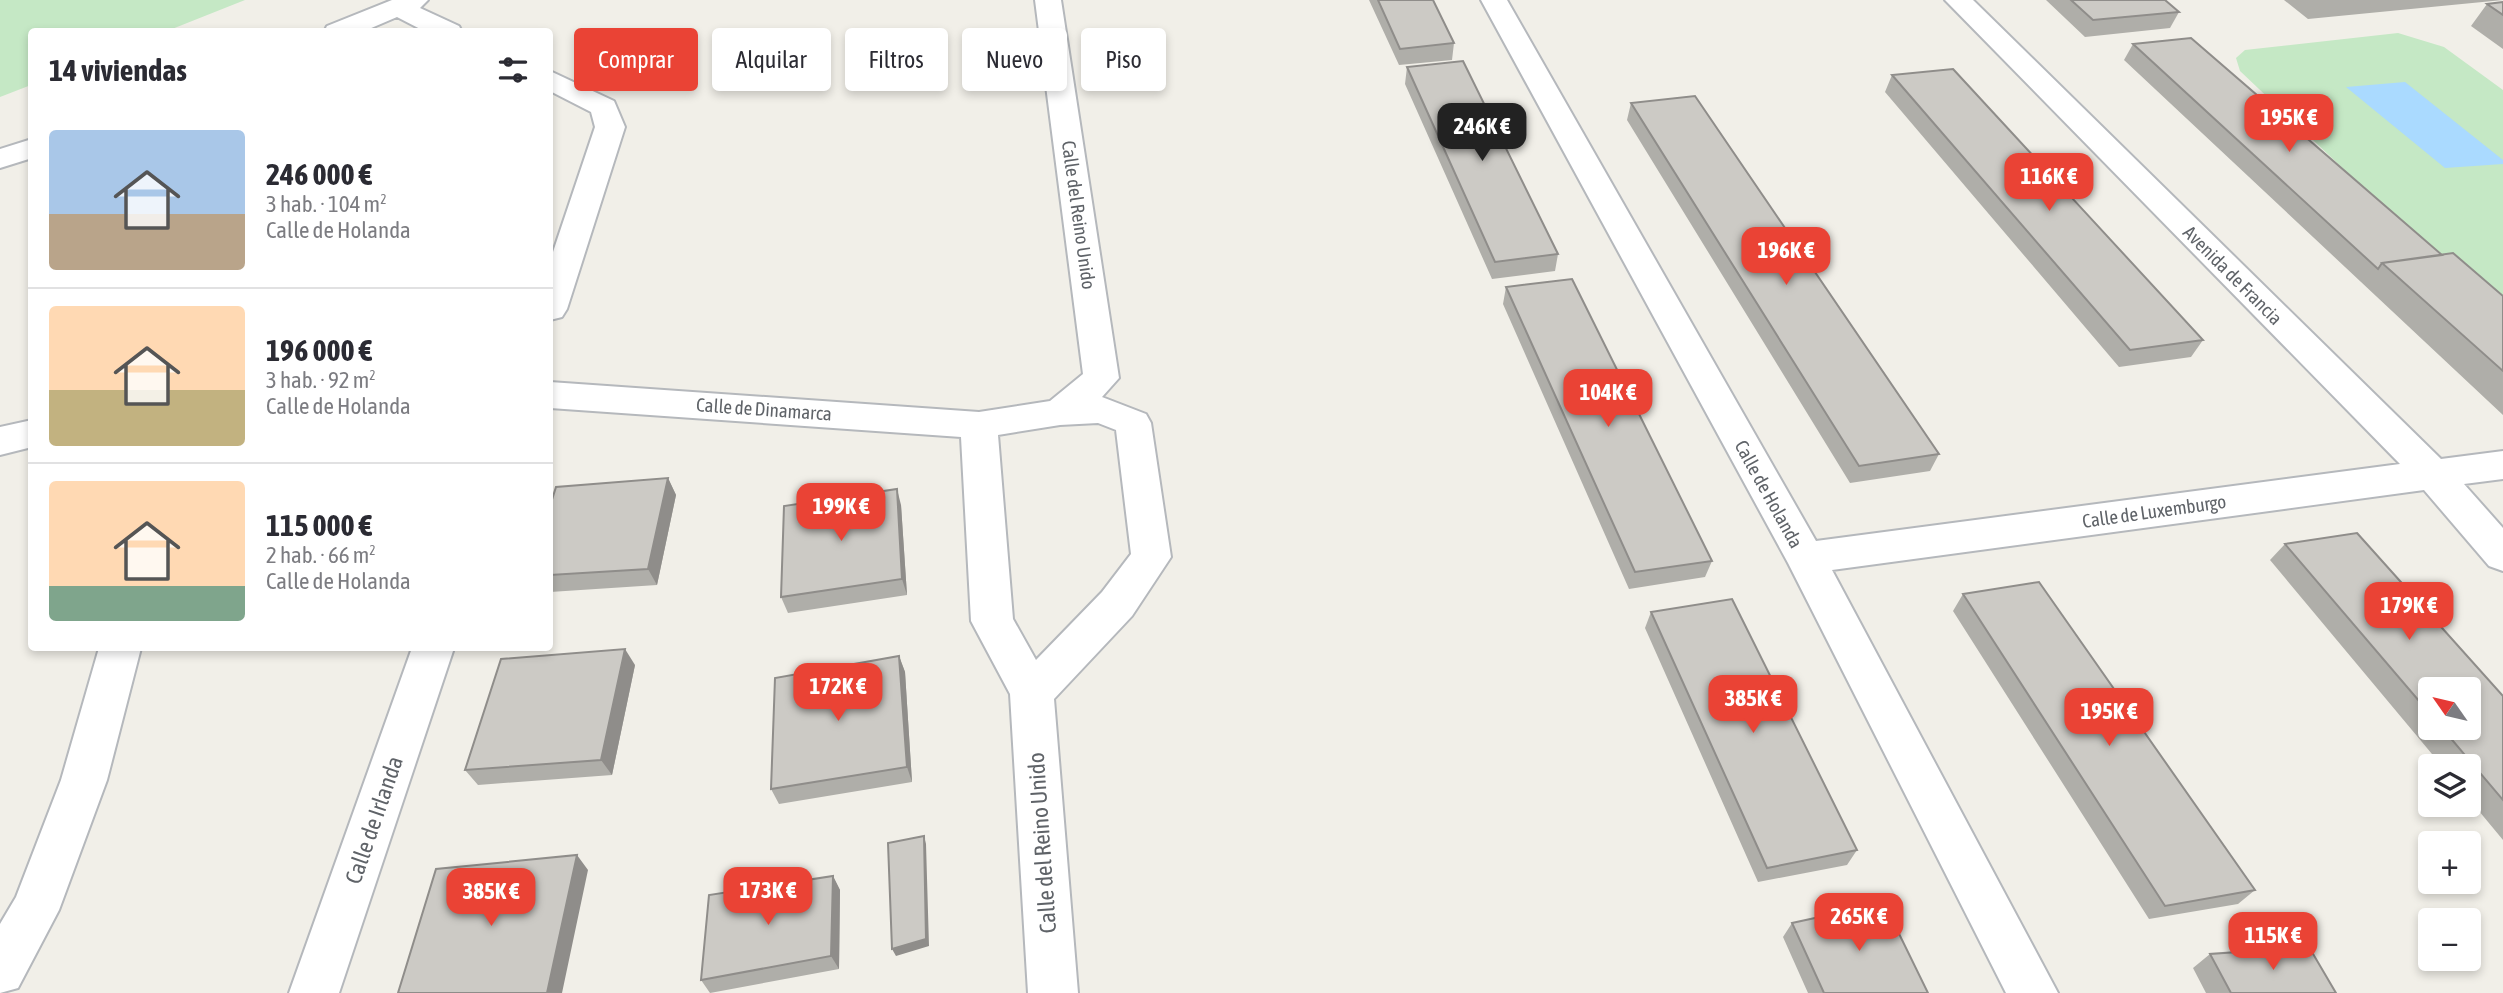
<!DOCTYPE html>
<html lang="es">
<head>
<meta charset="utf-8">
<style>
	body { margin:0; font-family:"Asap Condensed",sans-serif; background:#f7f7f7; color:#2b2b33; height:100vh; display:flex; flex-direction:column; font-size:26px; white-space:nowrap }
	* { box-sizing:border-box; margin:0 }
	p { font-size:23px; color:#7c7c81 }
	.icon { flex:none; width:38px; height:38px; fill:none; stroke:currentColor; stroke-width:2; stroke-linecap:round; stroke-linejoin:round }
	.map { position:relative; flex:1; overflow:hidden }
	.details { position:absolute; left:28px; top:28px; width:525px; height:623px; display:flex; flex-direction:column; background:#fff; border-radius:7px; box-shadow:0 4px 10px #0003 }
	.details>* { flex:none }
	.banner { position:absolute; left:574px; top:28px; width:665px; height:63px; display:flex; gap:14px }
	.needle { width:46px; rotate:304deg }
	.controls { position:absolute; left:2418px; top:677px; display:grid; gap:14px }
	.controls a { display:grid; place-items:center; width:63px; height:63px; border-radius:7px; background:#fff; box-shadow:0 4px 10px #0003; font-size:35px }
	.price { position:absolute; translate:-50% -60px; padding:0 16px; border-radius:14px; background:#ea4335; color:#fff; font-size:23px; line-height:46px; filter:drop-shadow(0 2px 4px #0008) }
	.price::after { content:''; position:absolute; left:50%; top:42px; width:21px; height:16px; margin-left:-10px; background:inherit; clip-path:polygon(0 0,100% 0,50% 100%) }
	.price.active { background:#222; color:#fff }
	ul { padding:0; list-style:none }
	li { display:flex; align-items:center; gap:21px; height:175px; padding:0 21px }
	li+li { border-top:2px solid #e1e1e2 }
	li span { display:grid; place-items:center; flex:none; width:196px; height:140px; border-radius:7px; color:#555 }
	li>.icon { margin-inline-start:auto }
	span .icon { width:84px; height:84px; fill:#fffc; stroke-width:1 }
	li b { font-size:30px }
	h2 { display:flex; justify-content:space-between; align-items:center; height:84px; padding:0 21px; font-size:30px }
	.chip { padding:0 24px; border-radius:7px; background:#fff; box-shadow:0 4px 10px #0003; font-size:24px; line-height:63px }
	.chip.active { background:#ea4335; color:#fff }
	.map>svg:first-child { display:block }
	.green { fill:#c5e8c5 }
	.water { fill:#aadaff }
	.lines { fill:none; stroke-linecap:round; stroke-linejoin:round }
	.minor-casing { stroke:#b5b8bc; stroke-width:4 }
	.minor { fill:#fff; fill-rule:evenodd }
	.wall { fill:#afaea9; fill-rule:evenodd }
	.shaded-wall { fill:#8f8d8a }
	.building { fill:#cccac5; stroke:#8f8d8a; stroke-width:2 }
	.labels { text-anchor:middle; stroke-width:5; stroke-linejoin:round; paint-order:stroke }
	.street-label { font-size:19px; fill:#5f6368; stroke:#fff }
	.near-street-label { font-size:23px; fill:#5f6368; stroke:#fff }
</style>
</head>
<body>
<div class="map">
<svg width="2503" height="993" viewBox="0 0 2503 993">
	<rect width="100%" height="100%" fill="#f1efe8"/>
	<!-- green -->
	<path class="green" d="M0 0H245L167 31 32 32 31 85 0 97Z
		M2398 33 2444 47 2503 90V320L2240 71 2236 58 2245 50Z"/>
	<!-- water -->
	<path class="water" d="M2405 82 2503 160V164L2445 168 2346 87Z"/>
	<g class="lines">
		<defs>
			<path id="minor" d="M392 0H428L420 8 459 26 462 32H426L397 17 362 32H324L327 26Z
				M1035 0H1061L1119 378 1102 397 1146 414 1151 423 1171 557 1132 616 1054 699 1078 993H1028L1010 694 971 621 961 437 550 408V382L979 412 1050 401 1083 374ZM1098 423 1116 430 1131 554 1102 592 1036 660 1013 619 998 435 1060 425Z
				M1481 0H1507L1816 541 2400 464 1945 0H1973L2441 459 2503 451V479L2464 484 2503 528V571L2489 566 2424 490 1832 570 2058 993H2006L1788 563Z
				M550 71 614 101 625 127 567 309 562 317 550 320V261L595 127 591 112 550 91Z
				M32 139V158L0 168V149Z
				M32 420V447L0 455V427Z
				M99 648H141L107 780 59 910 18 988 0 993V924L16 897 61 780Z
				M412 648H454L339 993H289Z"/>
		</defs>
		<!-- minor casing -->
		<use href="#minor" class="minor-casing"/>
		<!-- minor -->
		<use href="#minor" class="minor"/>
	</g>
	<!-- wall -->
	<path class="wall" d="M1369 0H1433L1454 43 1452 60 1399 65Z
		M2046 0H2165L2179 12 2170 28 2085 37Z
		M2284 0H2503L2308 19Z
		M2503 2V49L2471 26 2487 4Z
		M2133 44 2503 296V415L2124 60Z
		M1407 67 1558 254 1555 271 1492 279 1405 84Z
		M1892 75 2203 340 2191 357 2119 367 1885 92Z
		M1631 103 1939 454 1930 471 1850 483 1627 120Z
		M1506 287 1712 561 1705 577 1629 589 1503 304Z
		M668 478 676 495 657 585 550 592V506Z
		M901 505 907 595 788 613 781 597Z
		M2285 544 2503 696V840L2469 799V766H2442L2270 560ZM2431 690 2469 728H2431Z
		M1963 594 2255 890 2238 904 2149 919 1953 611Z
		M1651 612 1857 850 1847 865 1758 882 1645 628Z
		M899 656 905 672 912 782 779 804 771 789Z
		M635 665 612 775 478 785 465 770Z
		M833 876 840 890 839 969 710 993 701 980Z
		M1792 923 1928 993H1808L1783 937Z
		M2210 954 2336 993H2206L2193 968Z"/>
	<!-- shaded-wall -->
	<path class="shaded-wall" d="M668 478 676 495 657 585 648 569Z
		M897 489 901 505 907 595 902 579Z
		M625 649 635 665 612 775 601 760Z
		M899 656 905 672 912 782 907 767Z
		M924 836 926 844 929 946 896 956 892 949Z
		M577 855 588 870 562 993H547Z
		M833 876 840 890 839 969 831 956Z"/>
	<!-- building -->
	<path class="building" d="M1378 0H1433L1454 43 1400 49Z
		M2071 0H2165L2179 12 2093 20Z
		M2503 2V15L2487 4Z
		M2191 38 2442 255 2382 263 2378 269 2133 44Z
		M1463 61 1558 254 1495 262 1407 67Z
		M1953 69 2203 340 2130 350 1892 75Z
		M1695 96 1939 454 1859 466 1631 103Z
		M2453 253 2503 296V371L2382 263Z
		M1572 279 1712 561 1635 572 1506 287Z
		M668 478 648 569 550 575V506L556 487Z
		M897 489 902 579 781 597 784 506Z
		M2357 533 2503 696V800L2442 728H2469V690H2431V715L2285 544Z
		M2039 582 2255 890 2165 906 1963 594Z
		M1732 599 1857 850 1767 868 1651 612Z
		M625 649 601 760 465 770 501 659Z
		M899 656 907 767 771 789 775 678Z
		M924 836 926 939 892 949 888 843Z
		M577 855 547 993H398L436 869Z
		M833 876 831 956 701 980 709 895Z
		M1884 903 1928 993H1824L1792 923Z
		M2309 947 2336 993H2231L2210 954Z"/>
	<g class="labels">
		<!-- street labels -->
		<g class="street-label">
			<text transform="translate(1079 215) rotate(82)" y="7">Calle del Reino Unido</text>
			<text transform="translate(2233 275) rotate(45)" y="7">Avenida de Francia</text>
			<text transform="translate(764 409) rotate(4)" y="7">Calle de Dinamarca</text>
			<text transform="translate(1769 494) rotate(61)" y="7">Calle de Holanda</text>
			<text transform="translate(2154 511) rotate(-8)" y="7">Calle de Luxemburgo</text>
		</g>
		<!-- near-street labels -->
		<g class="near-street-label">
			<text transform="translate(374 820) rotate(-71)" y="8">Calle de Irlanda</text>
			<text transform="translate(1042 843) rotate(-94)" y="8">Calle del Reino Unido</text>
		</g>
	</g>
</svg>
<div class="controls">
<a><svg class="needle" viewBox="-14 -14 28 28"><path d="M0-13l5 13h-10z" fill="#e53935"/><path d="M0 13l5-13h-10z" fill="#7c7c81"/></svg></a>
<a><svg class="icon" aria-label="layers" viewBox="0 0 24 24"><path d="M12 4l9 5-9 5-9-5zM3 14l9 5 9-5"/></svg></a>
<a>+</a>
<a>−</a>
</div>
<b class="price" style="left:2289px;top:154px">195K €</b>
<b class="price active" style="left:1482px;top:163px">246K €</b>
<b class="price" style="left:2049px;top:213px">116K €</b>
<b class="price" style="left:1786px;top:287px">196K €</b>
<b class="price" style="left:1608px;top:429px">104K €</b>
<b class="price" style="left:841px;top:543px">199K €</b>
<b class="price" style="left:2409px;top:642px">179K €</b>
<b class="price" style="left:838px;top:723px">172K €</b>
<b class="price" style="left:1753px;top:735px">385K €</b>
<b class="price" style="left:2109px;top:748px">195K €</b>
<b class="price" style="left:768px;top:927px">173K €</b>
<b class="price" style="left:491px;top:928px">385K €</b>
<b class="price" style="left:1859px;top:953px">265K €</b>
<b class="price" style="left:2273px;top:972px">115K €</b>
<div class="banner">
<a class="chip active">Comprar</a>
<a class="chip">Alquilar</a>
<a class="chip">Filtros</a>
<a class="chip">Nuevo</a>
<a class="chip">Piso</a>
</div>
<section class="details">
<h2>14 viviendas<svg class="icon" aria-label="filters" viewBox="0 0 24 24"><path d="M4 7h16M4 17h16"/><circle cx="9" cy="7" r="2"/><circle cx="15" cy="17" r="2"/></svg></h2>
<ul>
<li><span style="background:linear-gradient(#a9c7e8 60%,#b9a48a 0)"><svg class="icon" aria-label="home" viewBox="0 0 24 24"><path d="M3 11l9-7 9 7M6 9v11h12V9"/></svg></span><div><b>246 000 €</b><p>3 hab. · 104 m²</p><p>Calle de Holanda</p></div></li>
<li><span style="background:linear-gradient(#ffd9b3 60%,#c2b280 0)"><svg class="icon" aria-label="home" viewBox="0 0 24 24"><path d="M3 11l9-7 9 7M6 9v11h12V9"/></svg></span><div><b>196 000 €</b><p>3 hab. · 92 m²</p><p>Calle de Holanda</p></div></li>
<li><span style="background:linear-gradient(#ffd9b3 75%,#7fa58c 0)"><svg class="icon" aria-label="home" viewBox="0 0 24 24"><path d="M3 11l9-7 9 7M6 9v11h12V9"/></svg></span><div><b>115 000 €</b><p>2 hab. · 66 m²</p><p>Calle de Holanda</p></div></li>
</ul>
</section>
</div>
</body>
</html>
